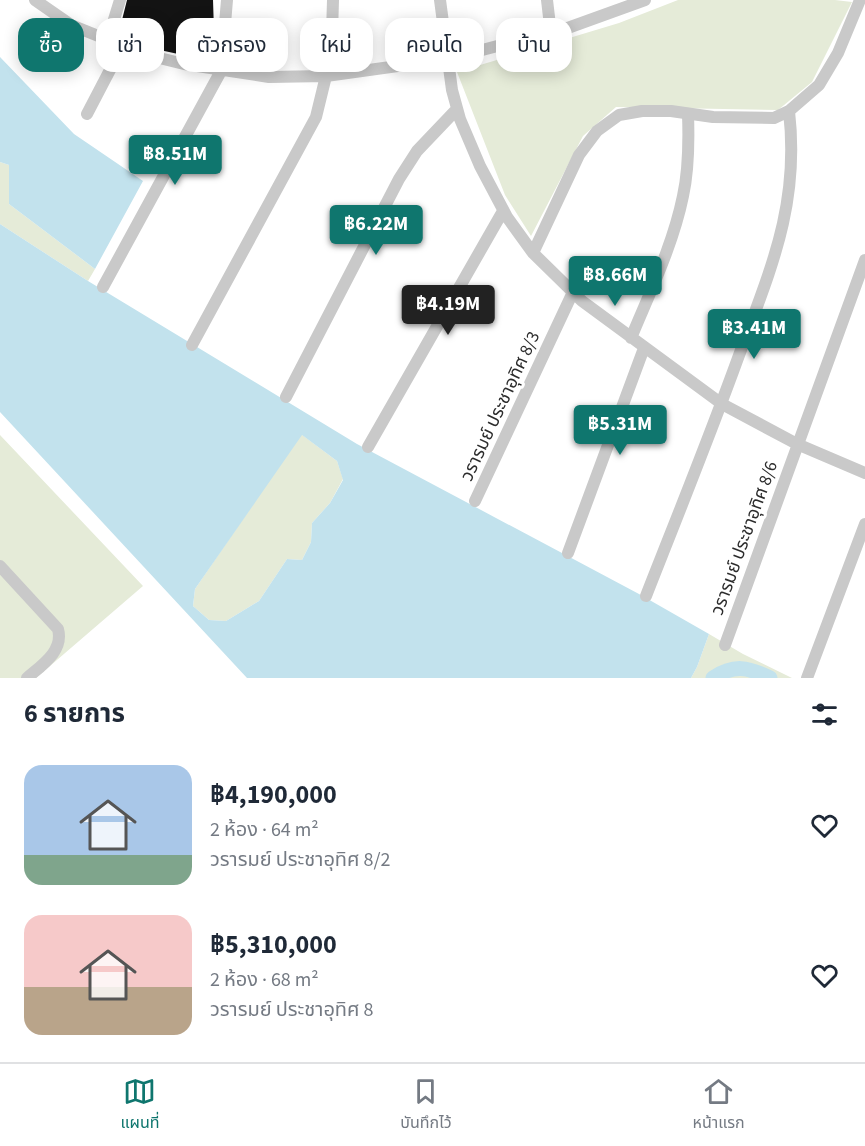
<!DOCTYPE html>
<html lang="th">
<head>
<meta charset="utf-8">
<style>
	body { margin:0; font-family:"Source Sans 3","Noto Sans Thai",sans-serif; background:#f6f6f7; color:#1f2937; height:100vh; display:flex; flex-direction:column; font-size:22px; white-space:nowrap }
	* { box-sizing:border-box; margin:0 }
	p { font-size:20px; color:#747a83 }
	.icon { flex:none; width:33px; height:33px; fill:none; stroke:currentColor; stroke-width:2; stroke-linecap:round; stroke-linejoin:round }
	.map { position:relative; height:678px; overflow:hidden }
	.drawer { display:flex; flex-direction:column; background:#fff; flex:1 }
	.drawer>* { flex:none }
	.guide { position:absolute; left:18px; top:18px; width:830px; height:54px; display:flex; gap:12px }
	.price { position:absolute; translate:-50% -51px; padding:0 14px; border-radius:6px; background:#0f766e; color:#fff; font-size:20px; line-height:39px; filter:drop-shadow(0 2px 3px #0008) }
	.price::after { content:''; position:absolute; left:50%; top:36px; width:18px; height:14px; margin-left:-9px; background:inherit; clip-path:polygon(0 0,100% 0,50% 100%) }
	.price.current { background:#222; color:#fff }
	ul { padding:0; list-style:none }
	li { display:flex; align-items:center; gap:18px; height:150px; padding:0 24px }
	li span { display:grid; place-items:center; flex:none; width:168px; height:120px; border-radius:18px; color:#555 }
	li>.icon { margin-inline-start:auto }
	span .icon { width:72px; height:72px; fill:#fffc; stroke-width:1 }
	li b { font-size:26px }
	h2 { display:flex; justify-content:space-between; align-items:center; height:72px; padding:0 24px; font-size:26px }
	.chip { padding:0 21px; border-radius:18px; background:#fff; box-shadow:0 3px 15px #0003; font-size:21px; line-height:54px }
	.chip.current { background:#0f766e; color:#fff }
	.menu { display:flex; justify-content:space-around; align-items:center; height:84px; border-top:2px solid #e0e1e3; background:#fff; font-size:16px; color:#747a83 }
	.menu a { display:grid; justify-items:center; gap:3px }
	.menu .current { color:#0f766e }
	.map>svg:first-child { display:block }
	.green { fill:#e5ebd8 }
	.water { fill:#c2e2ed; fill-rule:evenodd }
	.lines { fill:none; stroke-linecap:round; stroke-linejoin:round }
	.canal { stroke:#c2e2ed; stroke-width:15 }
	.building { fill:#131313 }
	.street { stroke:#c9c9c9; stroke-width:12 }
	.labels { text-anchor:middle; stroke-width:6; stroke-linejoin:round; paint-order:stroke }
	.street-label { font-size:18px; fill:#2c2c2c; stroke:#fff }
</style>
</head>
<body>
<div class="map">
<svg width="865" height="678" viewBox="0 0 865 678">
	<rect width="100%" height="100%" fill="#fff"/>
	<!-- green -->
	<path class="green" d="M678 0H835L852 2 812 82 778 110 616 107 583 136 531 236 505 195 457 72 619 23Z
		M0 162 9 165V204L95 269 88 281 0 224Z
		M301 434 337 461 343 479 330 503 312 523 311 542 302 560 287 559 259 601 226 621 209 620 193 606 195 589Z
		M0 435 143 586 36 678H0Z
		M709 634 743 654 792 678H691L697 667Z"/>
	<!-- water -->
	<path class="water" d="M0 57 74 134 143 181 95 269 9 204V165L0 162Z
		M0 224 88 281 357 444 639 594 709 634 697 667 691 678H247L0 412ZM302 435 337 461 343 480 330 503 312 523 311 542 302 560 287 559 259 601 226 621 209 620 193 606 195 589Z"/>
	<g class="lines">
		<!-- canal -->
		<path class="canal" d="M713 678C734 664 748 667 770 678"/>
	</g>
	<!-- building -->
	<path class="building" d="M127 0H213L215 62 146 47 119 32Z"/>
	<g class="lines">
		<!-- street -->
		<path class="street" d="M35 0 71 25 143 54 184 64 269 77 326 76 448 59 505 44 551 34 645 0
			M440 0 452 90 460 119 480 166 507 217 533 253 582 301 722 404 797 444 865 473
			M547 0 551 34
			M108 39 120 0
			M87 114 123 45
			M533 253 579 155 597 131 619 115 642 111H671L713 117 774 118 789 111 819 85 838 53 860 0
			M103 287 221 71 227 0
			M631 338C650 292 673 245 683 196 689 169 689 142 688 114
			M192 345 316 117 326 76 332 33 333 0
			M286 397 399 179 417 151 457 109
			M368 447 503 211
			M475 501 573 292
			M568 553 644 348
			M0 566 58 629C64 651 42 665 27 678
			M646 596C677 517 709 438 738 358 770 270 800 206 789 111
			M725 645 865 260
			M807 678 865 524"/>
	</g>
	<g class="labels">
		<!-- street labels -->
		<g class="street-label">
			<text transform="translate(500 406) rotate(-65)" y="6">วรารมย์ ประชาอุทิศ 8/3</text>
			<text transform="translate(744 538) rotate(-70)" y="6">วรารมย์ ประชาอุทิศ 8/6</text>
		</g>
	</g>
</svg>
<b class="price" style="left:175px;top:186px">฿8.51M</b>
<b class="price" style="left:376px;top:256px">฿6.22M</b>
<b class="price" style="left:615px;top:307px">฿8.66M</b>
<b class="price current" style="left:448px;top:336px">฿4.19M</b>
<b class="price" style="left:754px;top:360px">฿3.41M</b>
<b class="price" style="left:620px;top:456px">฿5.31M</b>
<div class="guide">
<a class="chip current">ซื้อ</a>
<a class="chip">เช่า</a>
<a class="chip">ตัวกรอง</a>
<a class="chip">ใหม่</a>
<a class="chip">คอนโด</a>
<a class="chip">บ้าน</a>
</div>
</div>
<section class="drawer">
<h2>6 รายการ<svg class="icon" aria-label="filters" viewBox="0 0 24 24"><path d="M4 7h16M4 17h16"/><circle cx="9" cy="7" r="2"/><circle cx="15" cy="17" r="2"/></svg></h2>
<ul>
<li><span style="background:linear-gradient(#a9c7e8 75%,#7fa58c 0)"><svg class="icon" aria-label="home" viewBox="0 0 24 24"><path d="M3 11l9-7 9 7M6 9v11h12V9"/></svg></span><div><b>฿4,190,000</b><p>2 ห้อง · 64 m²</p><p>วรารมย์ ประชาอุทิศ 8/2</p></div><svg class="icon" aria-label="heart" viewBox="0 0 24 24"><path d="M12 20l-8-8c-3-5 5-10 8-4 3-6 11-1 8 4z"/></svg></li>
<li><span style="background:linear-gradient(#f6c9c9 60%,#b9a48a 0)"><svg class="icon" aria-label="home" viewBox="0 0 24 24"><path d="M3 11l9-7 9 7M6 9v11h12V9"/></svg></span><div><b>฿5,310,000</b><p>2 ห้อง · 68 m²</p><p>วรารมย์ ประชาอุทิศ 8</p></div><svg class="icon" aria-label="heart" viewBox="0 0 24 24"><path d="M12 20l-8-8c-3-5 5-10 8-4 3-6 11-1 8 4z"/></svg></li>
</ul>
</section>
<nav class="menu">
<a class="current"><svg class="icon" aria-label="map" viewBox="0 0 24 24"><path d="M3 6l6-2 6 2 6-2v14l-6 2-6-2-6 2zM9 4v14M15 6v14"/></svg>แผนที่</a>
<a><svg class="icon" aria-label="saved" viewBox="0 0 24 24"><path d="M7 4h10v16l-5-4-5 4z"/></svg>บันทึกไว้</a>
<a><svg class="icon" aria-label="home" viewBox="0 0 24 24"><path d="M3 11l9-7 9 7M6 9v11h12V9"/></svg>หน้าแรก</a>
</nav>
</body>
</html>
